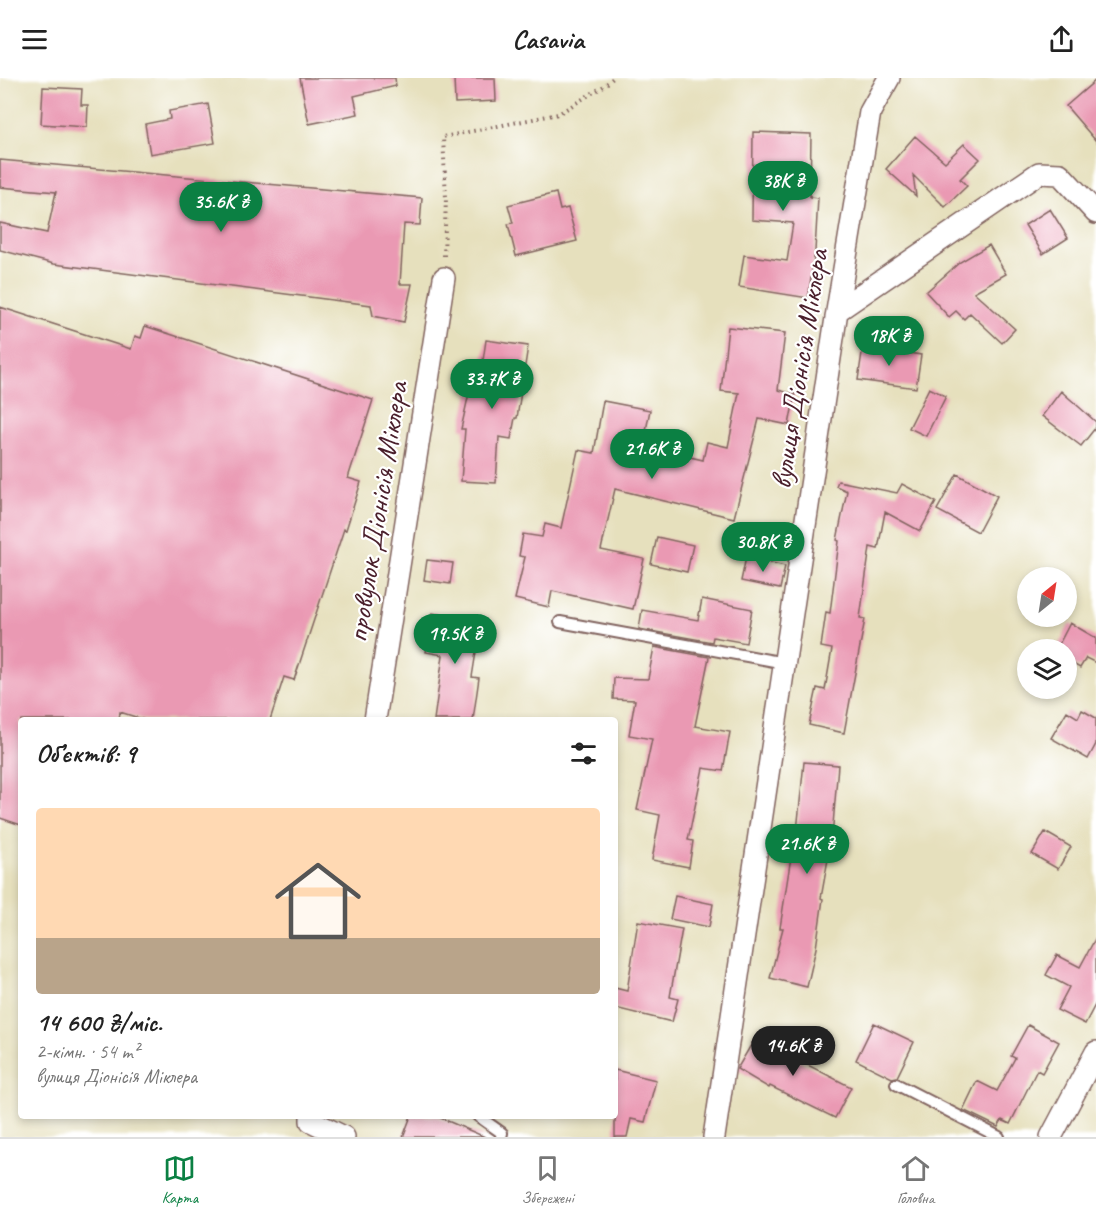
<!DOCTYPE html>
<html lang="uk">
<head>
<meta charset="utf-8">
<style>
	body { margin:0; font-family:Caveat,sans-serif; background:#f6f6f6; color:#222; height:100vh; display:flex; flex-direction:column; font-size:22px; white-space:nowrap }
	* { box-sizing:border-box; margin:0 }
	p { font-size:20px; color:#767676 }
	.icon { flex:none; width:33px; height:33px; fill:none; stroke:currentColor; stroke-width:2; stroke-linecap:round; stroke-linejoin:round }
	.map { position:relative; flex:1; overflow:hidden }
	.details { position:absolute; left:18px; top:639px; width:600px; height:402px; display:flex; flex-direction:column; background:#fff; border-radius:6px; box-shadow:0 3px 9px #0003 }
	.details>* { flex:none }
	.needle { width:39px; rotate:30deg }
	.fabs { position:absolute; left:1017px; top:489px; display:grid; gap:12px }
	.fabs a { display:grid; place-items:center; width:60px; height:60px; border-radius:50%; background:#fff; box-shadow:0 3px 9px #0003; font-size:30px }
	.price { position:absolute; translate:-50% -51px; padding:0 14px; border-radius:21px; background:#0b8043; color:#fff; font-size:20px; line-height:39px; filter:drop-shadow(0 2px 3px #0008) }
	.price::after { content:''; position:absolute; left:50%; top:36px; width:18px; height:14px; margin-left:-9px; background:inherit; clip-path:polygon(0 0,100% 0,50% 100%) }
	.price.current { background:#222; color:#fff }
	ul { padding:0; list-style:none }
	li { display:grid; align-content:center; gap:12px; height:318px; padding:0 18px }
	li+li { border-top:2px solid #e0e0e0 }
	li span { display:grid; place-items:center; height:186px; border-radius:6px; color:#555 }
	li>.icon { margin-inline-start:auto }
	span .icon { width:108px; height:108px; fill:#fffc; stroke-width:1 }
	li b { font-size:26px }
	h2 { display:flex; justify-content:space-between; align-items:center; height:72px; padding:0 18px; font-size:26px }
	header { display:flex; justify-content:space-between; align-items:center; height:78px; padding:0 18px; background:#fff; font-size:27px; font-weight:600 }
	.menu { display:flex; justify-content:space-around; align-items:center; height:84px; border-top:2px solid #e0e0e0; background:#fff; font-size:16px; color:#767676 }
	.menu a { display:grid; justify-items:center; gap:3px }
	.menu .current { color:#0b8043 }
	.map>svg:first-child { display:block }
	.building { fill:#ea99b3 }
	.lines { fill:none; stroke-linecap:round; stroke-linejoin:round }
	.lane-casing { stroke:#81635e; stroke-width:14 }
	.street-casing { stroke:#81635e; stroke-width:24 }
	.path { stroke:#81635e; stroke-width:4; stroke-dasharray:1.5 4.5; stroke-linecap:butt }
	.lane { stroke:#fff; stroke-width:10 }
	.street { stroke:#fff; stroke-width:21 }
	.labels { text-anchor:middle; stroke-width:4.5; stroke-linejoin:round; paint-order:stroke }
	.street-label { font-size:30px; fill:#4a1f2b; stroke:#fff }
</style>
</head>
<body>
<header><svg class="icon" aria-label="menu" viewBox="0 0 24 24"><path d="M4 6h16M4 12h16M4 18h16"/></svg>Casavia<svg class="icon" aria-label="share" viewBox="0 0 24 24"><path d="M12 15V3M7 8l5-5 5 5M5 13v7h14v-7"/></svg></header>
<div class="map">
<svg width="1096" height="1059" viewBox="0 0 1096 1059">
	<rect width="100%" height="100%" fill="#fff"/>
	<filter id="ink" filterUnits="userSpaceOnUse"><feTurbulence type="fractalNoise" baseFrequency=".0167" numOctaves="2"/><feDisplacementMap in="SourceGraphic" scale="12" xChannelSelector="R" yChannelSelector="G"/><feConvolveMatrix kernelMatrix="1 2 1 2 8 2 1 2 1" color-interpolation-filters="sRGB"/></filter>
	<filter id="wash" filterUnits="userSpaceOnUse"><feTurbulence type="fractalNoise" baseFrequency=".008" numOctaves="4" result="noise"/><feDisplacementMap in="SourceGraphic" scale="24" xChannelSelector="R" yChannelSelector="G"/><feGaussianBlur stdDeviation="1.35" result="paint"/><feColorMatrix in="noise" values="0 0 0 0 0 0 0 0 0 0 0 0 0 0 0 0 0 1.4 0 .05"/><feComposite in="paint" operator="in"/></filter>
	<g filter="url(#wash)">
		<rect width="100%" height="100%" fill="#e6e0bd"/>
		<g id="blocks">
			<!-- building -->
			<path class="building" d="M300 0H395L396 8 354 18 358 36 309 46Z
				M454 0H495L496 23 455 25Z
				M1096 2V63L1066 28Z
				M43 9 82 11 81 27H88L87 49 41 46Z
				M208 26 215 65 150 76 145 46 170 41 169 33Z
				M753 54 811 56 810 119 818 120 815 173 808 220 739 209 744 177 787 183 793 145 752 142Z
				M915 58 945 84 964 66 980 81 960 101 967 108 945 129 913 97 916 118 886 91Z
				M0 82 422 120 420 147 404 146 400 206H412L404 244 373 238 371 227 54 186 0 172V145L47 155 56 114 0 109Z
				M556 115 560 132 568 130 577 163 516 178 508 146 513 145 508 127Z
				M1050 131 1068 160 1043 176 1025 147Z
				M989 167 1006 196 974 214 1015 251 1002 265 970 235 964 241 956 233 949 239 926 214 960 184Z
				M0 229 131 271 135 258 141 260 145 248 373 322 348 400 361 404 346 452 344 451 294 602 284 599 270 642H145L120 634 119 642H21V747L0 740Z
				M728 249 785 255 778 312 795 316 789 347 759 341 734 440 615 411 601 472 644 481 633 531 552 513 549 529 515 521 525 479 519 478 523 456 542 459 545 446 561 450 578 372 594 375 603 323 650 332 643 368 703 382 707 364 728 369 739 315 721 313Z
				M486 262 528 268 517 340H515L511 361 499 359 496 405 461 403 465 351H461L469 315 478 317Z
				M863 268 921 277 916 310 858 302Z
				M929 310 946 318 926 358 909 350Z
				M1061 313 1096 344V349L1081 368 1042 338Z
				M957 396 997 418 978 454 937 432Z
				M838 403 897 415 902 406 936 424 920 453 885 434 878 471 870 469 860 540 865 541 844 655 809 647 817 610 825 612 832 571 821 569 826 534 830 535 839 463 837 462 847 413 836 408Z
				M657 459 693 467 687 494 651 486Z
				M746 479 785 488 780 511 741 503Z
				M427 482 453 485 450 506 424 502Z
				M702 521 752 531 746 565 713 559 712 564 639 551 642 532 698 542Z
				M432 535 481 543 472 599 479 600 473 642H434L443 577 426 574Z
				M1070 545 1096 560V585L1086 580 1080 590 1066 582V572H1056Z
				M654 569 709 579 695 648 730 654 723 693 703 690 688 762 693 763 689 789 652 782 660 737 637 732 652 661 629 657 635 622 613 621 614 600 648 601Z
				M1082 632 1096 640V666L1088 681 1051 660 1067 633 1078 640Z
				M804 684 838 687 832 759 821 820 823 821 816 870 807 909 770 900 783 850H780L795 753H797Z
				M1045 754 1071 769 1058 791 1032 776Z
				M675 818 713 826 709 849 670 841Z
				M638 843 682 851 670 919 678 921 672 944 615 930V910L627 913Z
				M1096 859V925L1085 946 1057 932 1069 909 1046 897 1057 877 1080 889Z
				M874 945 914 964 897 999 892 1000 856 982Z
				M1028 947 1059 964 1042 995 1037 992 1010 1046 1002 1042 998 1049 963 1032 977 1003 997 1013 1015 980 1011 978Z
				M758 955 790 973 788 977 851 1009 835 1040 770 1008 769 1010 737 991Z
				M615 992 656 1002 645 1044 631 1041 627 1059H615Z
				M411 1038H436L485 1059H403Z"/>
		</g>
	</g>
	<g filter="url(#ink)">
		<use href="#blocks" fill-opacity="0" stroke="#81635e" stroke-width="1.5"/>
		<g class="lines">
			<defs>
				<path id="lane" d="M560 544 785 585
					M896 1006 999 1059
					M478 1038 502 1055 501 1059"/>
				<path id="street" d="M837 233 1039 95 1060 96 1096 135
					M375 642 444 200
					M311 1038V1043L344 1059
					M714 1059 837 233 870 34 889 0
					M1051 1059 1096 974"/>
			</defs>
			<!-- lane casing -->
			<use href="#lane" class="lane-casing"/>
			<!-- street casing -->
			<use href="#street" class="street-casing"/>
			<!-- path -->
			<path class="path" d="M444 178 446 120 443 59 558 36 604 8 613 0"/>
			<!-- lane -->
			<use href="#lane" class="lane"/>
			<!-- street -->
			<use href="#street" class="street"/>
		</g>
	</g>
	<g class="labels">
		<!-- street labels -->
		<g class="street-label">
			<text transform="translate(799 291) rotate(-81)" y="10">вулиця Діонісія Міклера</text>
			<text transform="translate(377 434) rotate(-81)" y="10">провулок Діонісія Міклера</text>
		</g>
	</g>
</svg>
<div class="fabs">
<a><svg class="needle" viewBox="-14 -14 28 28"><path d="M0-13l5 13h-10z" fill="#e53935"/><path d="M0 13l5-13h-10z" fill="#767676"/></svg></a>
<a><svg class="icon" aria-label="layers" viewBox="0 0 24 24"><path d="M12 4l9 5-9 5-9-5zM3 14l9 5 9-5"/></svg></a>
</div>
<b class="price" style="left:783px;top:134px">38K ₴</b>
<b class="price" style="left:221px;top:155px">35.6K ₴</b>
<b class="price" style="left:889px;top:289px">18K ₴</b>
<b class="price" style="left:492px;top:332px">33.7K ₴</b>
<b class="price" style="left:652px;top:402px">21.6K ₴</b>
<b class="price" style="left:763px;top:495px">30.8K ₴</b>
<b class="price" style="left:455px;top:587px">19.5K ₴</b>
<b class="price" style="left:807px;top:797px">21.6K ₴</b>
<b class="price current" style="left:793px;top:999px">14.6K ₴</b>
<section class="details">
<h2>Об’єктів: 9<svg class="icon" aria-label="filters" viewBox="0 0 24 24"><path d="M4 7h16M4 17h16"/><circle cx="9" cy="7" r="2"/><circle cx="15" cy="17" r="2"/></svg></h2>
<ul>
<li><span style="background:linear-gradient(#ffd9b3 70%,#b9a48a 0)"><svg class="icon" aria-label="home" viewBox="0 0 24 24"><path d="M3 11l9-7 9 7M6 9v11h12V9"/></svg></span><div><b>14 600 ₴/міс.</b><p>2-кімн. · 54 m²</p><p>вулиця Діонісія Міклера</p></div></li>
</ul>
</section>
</div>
<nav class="menu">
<a class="current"><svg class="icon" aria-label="map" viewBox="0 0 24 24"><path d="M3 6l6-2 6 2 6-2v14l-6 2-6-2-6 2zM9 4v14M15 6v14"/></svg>Карта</a>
<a><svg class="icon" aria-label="saved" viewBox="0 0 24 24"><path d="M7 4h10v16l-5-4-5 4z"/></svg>Збережені</a>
<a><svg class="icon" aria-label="home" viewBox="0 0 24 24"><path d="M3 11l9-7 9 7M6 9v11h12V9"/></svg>Головна</a>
</nav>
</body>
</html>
